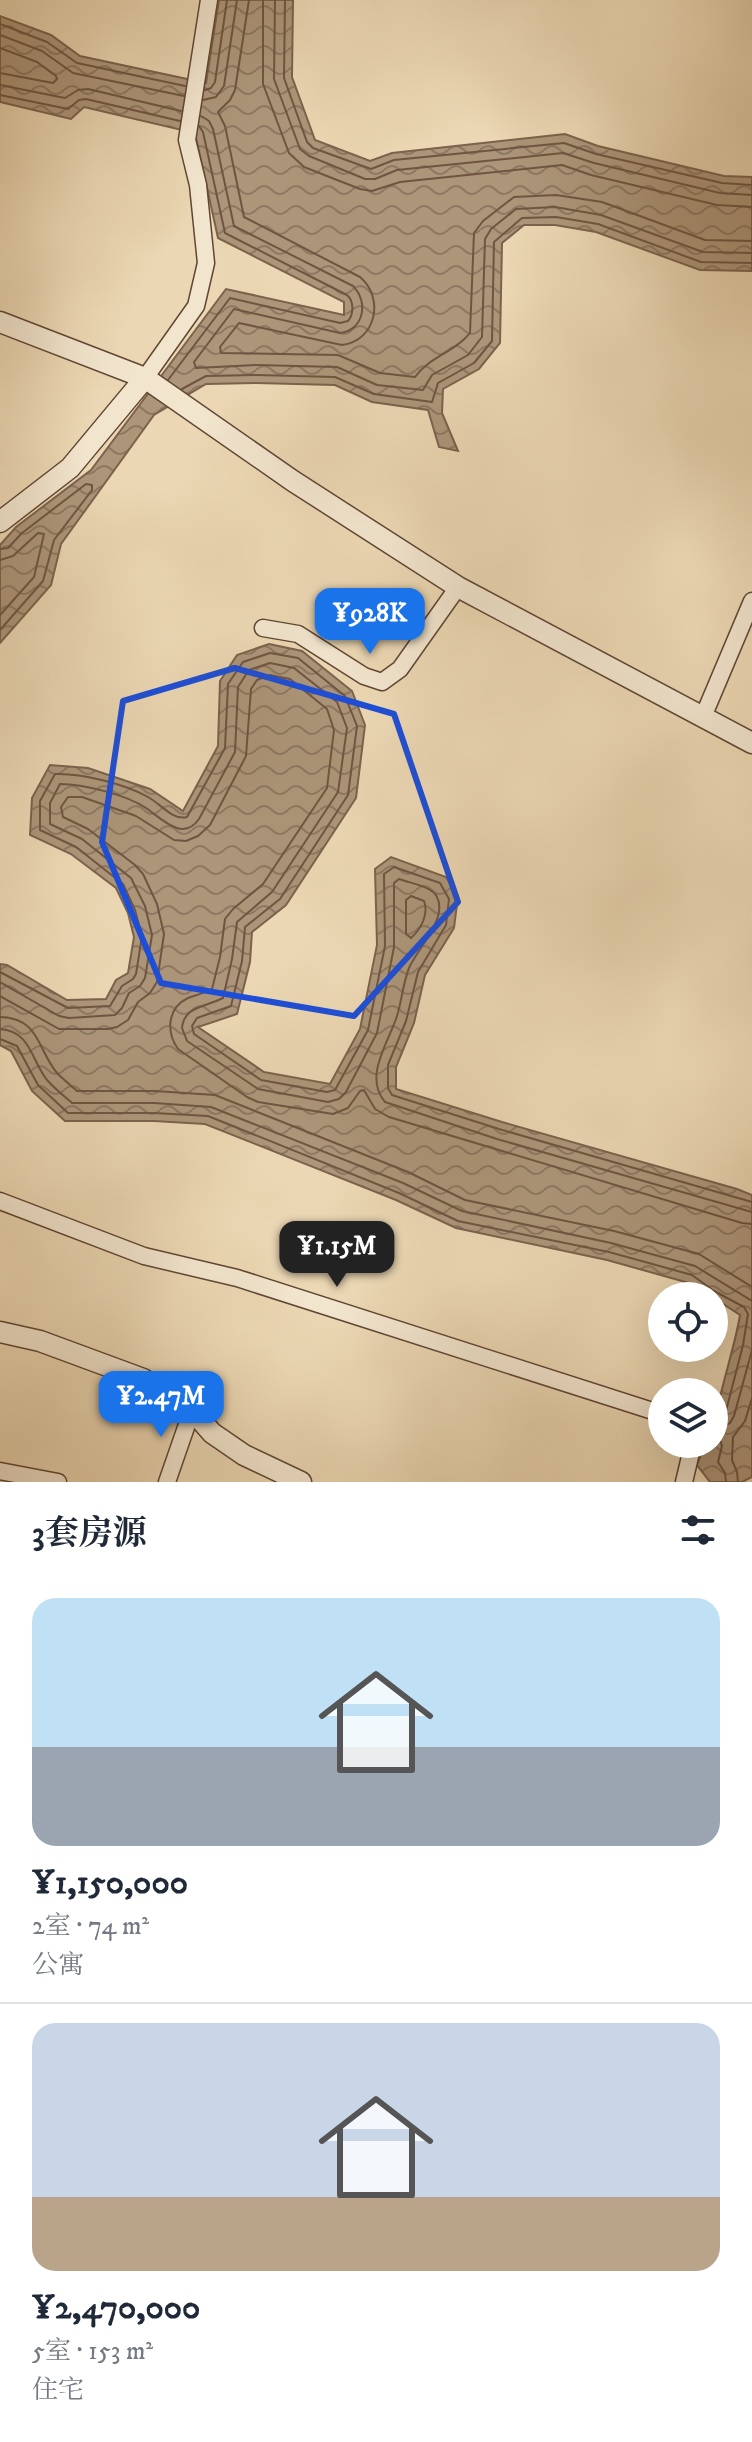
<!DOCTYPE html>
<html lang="zh">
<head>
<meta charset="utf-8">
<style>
	body { margin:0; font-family:"IM FELL DW Pica","Noto Serif SC",serif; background:#f6f6f7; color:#1f2937; height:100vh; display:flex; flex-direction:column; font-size:30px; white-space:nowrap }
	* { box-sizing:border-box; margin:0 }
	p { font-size:26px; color:#747a83 }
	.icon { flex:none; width:44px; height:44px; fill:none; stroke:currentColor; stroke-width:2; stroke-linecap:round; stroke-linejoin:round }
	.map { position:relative; height:1482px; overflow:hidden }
	.sheet { display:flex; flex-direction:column; background:#fff; flex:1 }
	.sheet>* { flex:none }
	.tools { position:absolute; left:648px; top:1282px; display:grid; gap:16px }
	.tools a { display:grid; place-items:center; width:80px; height:80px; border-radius:50%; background:#fff; box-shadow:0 8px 32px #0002; font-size:40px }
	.price { position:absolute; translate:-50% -68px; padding:0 18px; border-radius:16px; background:#1a73e8; color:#fff; font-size:26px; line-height:52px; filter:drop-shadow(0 2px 4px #0008) }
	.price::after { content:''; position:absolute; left:50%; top:48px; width:24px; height:18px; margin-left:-12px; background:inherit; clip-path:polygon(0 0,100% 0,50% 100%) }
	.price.on { background:#222; color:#fff }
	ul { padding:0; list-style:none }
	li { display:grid; align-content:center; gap:16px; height:424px; padding:0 32px }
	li+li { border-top:2px solid #e0e1e3 }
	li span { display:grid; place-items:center; height:248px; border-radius:24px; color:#555 }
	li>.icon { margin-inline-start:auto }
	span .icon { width:144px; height:144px; fill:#fffc; stroke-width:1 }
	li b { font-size:34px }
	h2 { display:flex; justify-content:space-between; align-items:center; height:96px; padding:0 32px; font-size:34px }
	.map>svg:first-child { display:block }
	.water { fill:url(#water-waves); stroke:#7b624c; stroke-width:2 }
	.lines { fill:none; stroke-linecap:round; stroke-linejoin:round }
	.shore { stroke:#6f5541; stroke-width:2 }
	.minor-casing { stroke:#604634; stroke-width:19 }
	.tertiary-casing { stroke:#604634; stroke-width:23 }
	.minor { stroke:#f2e5ce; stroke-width:16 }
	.tertiary { stroke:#f2e5ce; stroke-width:20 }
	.marked { fill:none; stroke:#1d4ed8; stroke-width:6; stroke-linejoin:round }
</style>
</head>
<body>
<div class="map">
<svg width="752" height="1482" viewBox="0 0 752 1482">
	<defs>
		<pattern id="water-waves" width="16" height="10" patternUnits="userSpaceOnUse" patternTransform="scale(2)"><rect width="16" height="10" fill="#ac9579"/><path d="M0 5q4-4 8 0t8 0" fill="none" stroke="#8d7861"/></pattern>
	</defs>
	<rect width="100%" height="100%" fill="#ebd7b3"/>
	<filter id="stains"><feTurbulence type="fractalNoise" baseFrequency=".0025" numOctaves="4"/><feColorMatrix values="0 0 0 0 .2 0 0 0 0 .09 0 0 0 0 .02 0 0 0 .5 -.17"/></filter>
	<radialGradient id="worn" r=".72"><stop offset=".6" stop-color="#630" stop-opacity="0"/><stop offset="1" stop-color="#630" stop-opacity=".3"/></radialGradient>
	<!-- water -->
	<path class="water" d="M219 0H293L292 77 315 140 370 161 392 153 565 134 598 146 724 176 752 177V271L700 270 596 232 555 225H524L502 243 500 343 479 369 443 389 442 413 458 451 439 447 428 410 372 402 335 385 256 383 206 384 154 415 61 544 51 585 0 643V545L16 527 91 470 226 289 344 315V302L218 238 195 133 84 107 71 119 0 102V16L51 35 80 56 206 83Z
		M269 644 302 651 352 691 365 725 356 798 286 905 252 932 250 962 237 1014 198 1027 264 1072 330 1084 360 1029 377 945 375 869 391 857 446 877 458 896 454 928 425 975 414 1023 396 1067V1089L502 1122 737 1189 752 1195V1477L742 1482H710L697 1465 705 1444H714C714 1401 733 1358 740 1315L714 1298V1296L689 1283 607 1260 456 1228 396 1200 205 1124 154 1121H65L32 1091 11 1051 0 1045V964L7 965 67 1000 106 999 116 980 128 973 134 937 128 913 116 888 71 854 30 835 32 798 50 765 88 768 150 789 183 811 218 746 220 681 237 655Z"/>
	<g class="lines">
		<!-- shore -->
		<path class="shore" d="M249 0 235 90 230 100 218 112 225 126 244 217 360 277C385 298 376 341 342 345L239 323 220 347 221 353 338 355 380 373 415 377C429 357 455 352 470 333L474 233 483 221 514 197 556 195 602 202 705 240 752 241
			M263 0V84L289 153 304 167 360 189 372 191 400 182 562 165 591 175 717 205 752 207
			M275 0 274 79 300 149 309 156 365 179H375L397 170 563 153 594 163 720 193 752 195
			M285 0 284 78 307 142 313 148 371 169 394 160 564 143 596 154 722 183 752 185
			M0 24 47 42 77 63 185 86
			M0 35 42 51 73 73 184 96
			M0 48 37 62 56 76 57 79 53 83 0 73
			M0 85 65 98 78 90 88 89 181 111
			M205 90 211 88 215 82 227 0
			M0 95 68 109 79 100 86 99 180 121
			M203 100 216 97 224 86 237 0
			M201 116 209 121 213 129 234 226 353 286C369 302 364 330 340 333L234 309 194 362 196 368 256 365 337 367 377 385 423 390 432 375 468 355 482 337 485 239 491 229 516 209 555 207 601 215 703 252 752 253
			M168 380 230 298 340 323 348 321C354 314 354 301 347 295L225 233 203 132 199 126
			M182 389 206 376 256 375 335 377 374 394 432 402 438 383 474 363 492 341 494 242 522 218 556 217 598 224 701 262 752 263
			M0 549 8 548 22 533 86 484 92 485V490L54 540 43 581 0 630
			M0 560 13 556 38 533 44 534 34 577 0 615
			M411 896 424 901C429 914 421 929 411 938L406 934V900Z
			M0 972 68 1008 110 1006 122 986 133 979 136 974 142 936 135 910 123 884 76 847 40 830V801L55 774C81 773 125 784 148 797 161 804 173 821 187 817L225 748 228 684 243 662 270 653 298 658 345 696 357 726 348 795 280 899 245 927 242 961 231 1006 197 1018 192 1026 194 1034 261 1080 327 1092 335 1090 368 1030 385 946 384 874 394 867 440 883 449 899 446 925 418 972 406 1021 388 1065V1088L392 1095 499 1129 752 1202
			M0 982 59 1016 69 1018 115 1015 122 1008 129 993 140 986 145 978 152 935 145 906 131 878 82 839 50 824V803L60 784C83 784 127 795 146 808 155 814 166 825 177 828 187 831 194 826 199 819L235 752 238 687 249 670 270 663 294 668 337 702 347 728 338 792 272 892 237 922 232 959 223 998C206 1007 184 1006 182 1028L187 1041 258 1089 328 1102 339 1099 346 1092 377 1033 394 947V883L399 879C409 883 432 886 437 897 448 919 417 949 409 968 403 983 402 1000 397 1016 389 1042 363 1076 385 1102L497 1139 752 1212
			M0 996 59 1029H108L117 1027 128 1020 138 1002 150 993 157 982 164 934 157 904 143 874 135 865 88 829 63 817 61 807 68 797H82L136 816 174 840 186 841 198 836 210 825 246 756 251 689 257 680 270 675 290 679 327 709 334 730 327 788 263 884 233 909 225 919 220 957 212 989C205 993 196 995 188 998 167 1008 166 1032 178 1049L247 1097 258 1102 333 1114 348 1108 360 1091 364 1090 375 1109 389 1117 742 1223 752 1224
			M0 1017C40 1018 37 1049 57 1073 63 1079 70 1085 77 1091H155L215 1095 408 1172 465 1200 614 1231 699 1254 752 1287
			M0 1029C31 1031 31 1060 47 1080 54 1088 64 1096 72 1103H154L211 1107 403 1183 462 1211 611 1243 695 1266 752 1301
			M0 1039 17 1046 38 1085 68 1113H154L208 1116 399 1193 458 1221 609 1252 692 1275 714 1291 744 1307 748 1314 743 1345 726 1411 721 1417 714 1418
			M726 1482 725 1473 718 1462 722 1446 717 1431 730 1423 734 1416 752 1350
			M738 1482 737 1472 732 1460 733 1437 745 1421 752 1398"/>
		<defs>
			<path id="minor" d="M145 378 196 306 206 263 198 185 187 140 209 0
				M263 628 298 634 364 676 382 682 400 669 458 587
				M703 717 752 601
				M0 1201 144 1256 237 1278 662 1414
				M0 1471 58 1482
				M167 1482 192 1410
				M684 1482 693 1444"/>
			<path id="tertiary" d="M0 322 145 378 293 481 458 587 752 743
				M0 522 70 468 145 378
				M0 1332 40 1341 143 1379 192 1410 212 1433 244 1455 301 1482"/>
		</defs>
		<!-- minor casing -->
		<use href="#minor" class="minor-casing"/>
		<!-- tertiary casing -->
		<use href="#tertiary" class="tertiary-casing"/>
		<!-- minor -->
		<use href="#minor" class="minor"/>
		<!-- tertiary -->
		<use href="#tertiary" class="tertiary"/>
	</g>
	<!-- marked area -->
	<path class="marked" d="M235 668 394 714 458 902 354 1016 161 983 102 842 123 701Z"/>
	<rect width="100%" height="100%" filter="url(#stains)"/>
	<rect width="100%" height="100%" fill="url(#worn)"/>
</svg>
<div class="tools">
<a><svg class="icon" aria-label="locate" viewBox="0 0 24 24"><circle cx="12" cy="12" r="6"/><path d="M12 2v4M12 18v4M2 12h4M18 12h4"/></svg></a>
<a><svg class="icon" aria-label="layers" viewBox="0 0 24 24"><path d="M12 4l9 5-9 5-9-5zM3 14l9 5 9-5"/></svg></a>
</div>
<b class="price" style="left:370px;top:656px">¥928K</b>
<b class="price on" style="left:337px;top:1289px">¥1.15M</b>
<b class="price" style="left:161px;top:1439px">¥2.47M</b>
</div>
<section class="sheet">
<h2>3套房源<svg class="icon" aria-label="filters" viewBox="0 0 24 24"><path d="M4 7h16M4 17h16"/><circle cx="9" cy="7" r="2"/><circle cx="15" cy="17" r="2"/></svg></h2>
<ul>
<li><span style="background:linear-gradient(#bfe0f5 60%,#9aa5b1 0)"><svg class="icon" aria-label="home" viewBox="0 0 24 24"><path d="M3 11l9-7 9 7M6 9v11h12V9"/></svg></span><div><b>¥1,150,000</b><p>2室 · 74 m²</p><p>公寓</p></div></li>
<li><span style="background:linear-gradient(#c9d6e8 70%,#b9a48a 0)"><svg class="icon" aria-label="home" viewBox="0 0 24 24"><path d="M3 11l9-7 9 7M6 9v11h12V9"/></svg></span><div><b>¥2,470,000</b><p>5室 · 153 m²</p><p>住宅</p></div></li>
</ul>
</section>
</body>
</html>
